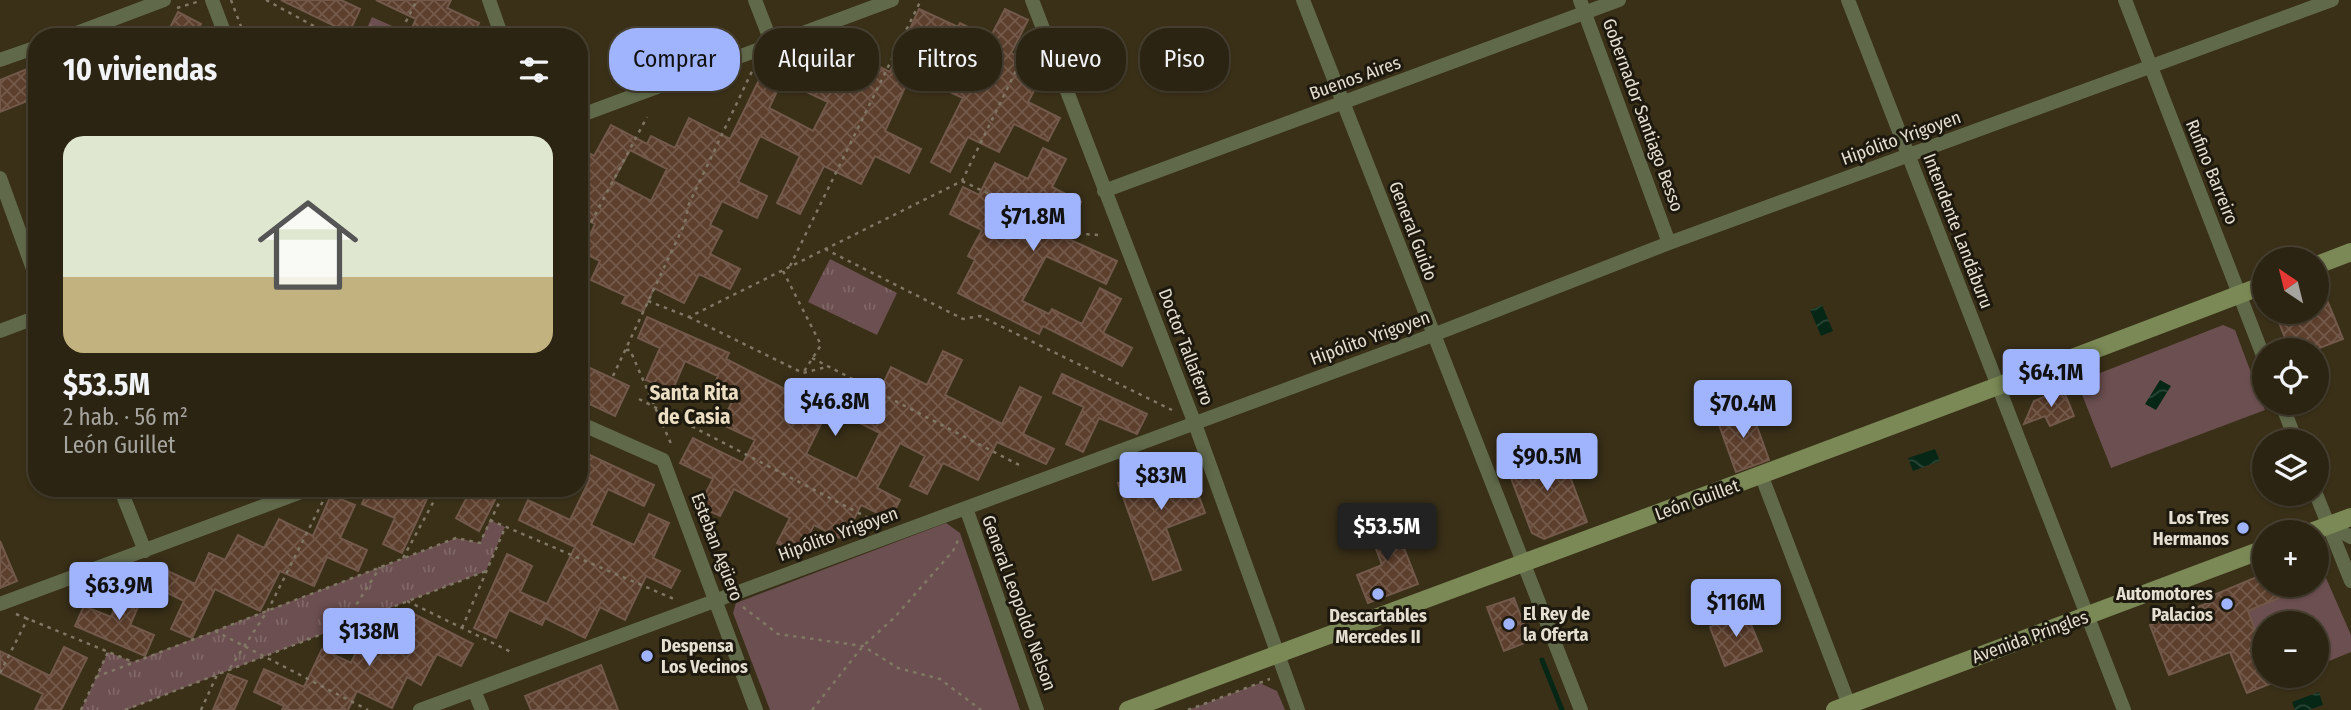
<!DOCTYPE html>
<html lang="es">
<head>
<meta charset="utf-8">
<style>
	body { margin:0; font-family:"Fira Sans Condensed",sans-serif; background:#342c1b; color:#f1f3f6; height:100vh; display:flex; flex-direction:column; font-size:26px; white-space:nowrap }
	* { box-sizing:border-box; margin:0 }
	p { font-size:23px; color:#a6a49f }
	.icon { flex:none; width:38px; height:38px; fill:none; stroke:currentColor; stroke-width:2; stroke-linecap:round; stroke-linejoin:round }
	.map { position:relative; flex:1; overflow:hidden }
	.side { position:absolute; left:28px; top:28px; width:560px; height:469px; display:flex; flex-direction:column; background:#2c2412; border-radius:28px; box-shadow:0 2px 5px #0004,0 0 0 2px #484132 }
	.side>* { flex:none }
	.banner { position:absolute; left:609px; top:28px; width:665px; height:63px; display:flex; gap:14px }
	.needle { width:46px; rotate:325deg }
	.controls { position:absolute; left:2252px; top:247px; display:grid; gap:14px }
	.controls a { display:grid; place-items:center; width:77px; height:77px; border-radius:50%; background:#2c2412; box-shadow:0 2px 5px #0004,0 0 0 2px #484132; font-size:35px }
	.price { position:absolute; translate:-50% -60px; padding:0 16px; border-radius:7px; background:#a0b3fd; color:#111; font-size:23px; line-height:46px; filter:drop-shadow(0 2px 4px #0008) }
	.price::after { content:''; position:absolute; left:50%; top:42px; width:21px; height:16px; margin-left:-10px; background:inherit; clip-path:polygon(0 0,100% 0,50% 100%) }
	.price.current { background:#222; color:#fff }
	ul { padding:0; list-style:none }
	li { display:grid; align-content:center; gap:14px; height:371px; padding:0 35px }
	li+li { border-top:2px solid #484132 }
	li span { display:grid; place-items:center; height:217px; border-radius:21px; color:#555 }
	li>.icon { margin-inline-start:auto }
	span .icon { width:126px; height:126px; fill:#fffc; stroke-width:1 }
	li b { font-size:30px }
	h2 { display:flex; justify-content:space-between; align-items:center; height:84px; padding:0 35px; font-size:30px }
	.pill { padding:0 24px; border-radius:28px; background:#2c2412; box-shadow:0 2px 5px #0004,0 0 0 2px #484132; font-size:24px; line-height:63px }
	.pill.current { background:#a0b3fd; color:#111 }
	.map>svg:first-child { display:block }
	.grass { fill:#6c4f50 }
	.park { fill:url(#park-tufts) }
	.water { fill:url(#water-waves) }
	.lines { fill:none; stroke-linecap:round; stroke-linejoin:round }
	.stream { stroke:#062716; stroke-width:5 }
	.building { fill:url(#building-cross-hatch); stroke:#72594a; stroke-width:2; fill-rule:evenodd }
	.path { stroke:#807864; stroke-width:2.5; stroke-dasharray:3.5 5; stroke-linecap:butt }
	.street { stroke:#606a4a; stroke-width:14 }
	.secondary { stroke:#7a8955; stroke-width:18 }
	.poi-dot { fill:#a0b3fd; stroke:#1d190e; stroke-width:2.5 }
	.labels { text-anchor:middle; stroke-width:6; stroke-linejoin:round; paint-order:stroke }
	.street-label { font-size:18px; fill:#e5dfd1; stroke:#1d190e }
	.poi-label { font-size:18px; font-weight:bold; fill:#e5dfd1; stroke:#1d190e; text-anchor:end }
	.quarter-label { font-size:21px; font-weight:bold; fill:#ebdec2; stroke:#1d190e }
</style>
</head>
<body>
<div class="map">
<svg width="2351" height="710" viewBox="0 0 2351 710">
	<defs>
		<pattern id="park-tufts" width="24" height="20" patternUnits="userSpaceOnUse" patternTransform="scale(1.75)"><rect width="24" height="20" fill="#6c4f50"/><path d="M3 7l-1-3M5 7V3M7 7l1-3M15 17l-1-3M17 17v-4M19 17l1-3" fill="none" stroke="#816868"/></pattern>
		<pattern id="water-waves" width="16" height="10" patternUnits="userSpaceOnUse" patternTransform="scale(1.75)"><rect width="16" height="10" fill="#062716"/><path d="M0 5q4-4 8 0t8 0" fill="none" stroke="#2a4637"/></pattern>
		<pattern id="building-cross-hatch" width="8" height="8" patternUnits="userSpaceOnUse" patternTransform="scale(1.75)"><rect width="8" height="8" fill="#5d3f2d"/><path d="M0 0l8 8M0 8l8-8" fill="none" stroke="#745a4a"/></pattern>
	</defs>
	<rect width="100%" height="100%" fill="#3a3018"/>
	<!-- grass -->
	<path class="grass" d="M2223 325 2235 330 2265 410 2111 468 2077 382Z
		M946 523 960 533 1020 710H770L733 613 736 603Z
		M2326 578 2351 635V652L2317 666V623H2264V653L2248 611Z
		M1260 683 1277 691 1285 710H1188Z"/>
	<!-- park -->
	<path class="park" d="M372 17 401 30 398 37H363Z
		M830 259 897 293 877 335 808 302Z
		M490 520 505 527 486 571 126 710H81L108 652 133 662 456 538 480 543Z"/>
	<!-- water -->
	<path class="water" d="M1822 305 1833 331 1821 336 1810 310Z
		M2160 380 2171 386 2156 410 2145 404Z
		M1935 449 1940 461 1913 471 1908 458Z
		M2319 692 2323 705 2309 710H2295L2292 702Z"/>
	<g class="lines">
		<!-- stream -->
		<path class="stream" d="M1542 660 1562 710"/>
	</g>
	<!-- building -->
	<path class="building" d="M281 0H341L360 9 349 33Z
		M376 0H451L447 8 479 23 472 37H446L435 32 433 37H408L416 19Z
		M919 9 958 27 960 23 990 38 1005 9 1028 20 1011 53 1045 70 1028 102 1060 118 1048 141 1014 124 999 152 968 137 950 172 931 162 963 98 911 74 885 131 921 149 909 173 875 156 861 184 824 166 800 214 777 203 800 156 760 136 738 182 767 196 757 218 722 201 710 225 722 231 710 254 740 269 730 289 699 274 684 303 654 288 643 312 622 303 626 296 591 280 600 261 582 252 595 224 579 216V194L588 177 579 172V148L594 156 611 125 647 144 651 136 675 148 689 118 730 139 765 68 784 77 769 108 813 131 828 102 794 86 809 57 842 73 852 53 890 72ZM630 150 667 169 651 201 613 181Z
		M178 12 201 24 194 37H165Z
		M37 65V97L0 112V80Z
		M1043 148 1066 159 1052 187 1081 202 1064 237 1117 261 1106 284 1046 256 1022 301 1049 314 1052 309 1082 324 1100 288 1121 299 1103 333 1132 348 1122 366 1043 326 1039 334 958 293 975 260 968 256 982 230 950 214 963 187 979 195 995 163 1028 179Z
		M2317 276 2343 339 2314 350H2290L2276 315 2286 312H2317Z
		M647 317 729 353 726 359 795 394 789 406 822 422 806 454 857 479 880 433 826 406 838 382 875 401 891 367 927 385 943 351 962 360 945 395 1002 424 1020 387 1041 397 1023 434 1054 449 1046 464 997 442 978 480 943 463 927 494 910 486 925 456 900 443 877 488 900 500 890 519 861 505 844 540 814 525 799 554 777 543 790 518 734 489 720 516 699 506 713 479 680 463 693 438 743 463 755 440 721 424 736 394 715 383 718 376 685 361 672 391 646 380 660 348 638 338Z
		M579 363 629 386 615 416 579 399Z
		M1062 374 1147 414 1137 434 1099 418 1083 452 1066 444 1084 407 1053 393Z
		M2063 389 2074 416 2050 426 2045 416 2024 424 2034 401Z
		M1750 407 1769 460 1736 472 1717 419Z
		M1558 445 1587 522 1544 539 1532 533 1506 465Z
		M579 450 654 485 644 506 608 489 591 525 634 545 649 514 669 523 653 558 680 571 671 588 646 576 625 620 600 607 585 638 545 618 542 625 509 610 496 638 474 628 507 554 532 566 520 592 547 604 575 547 519 520 528 500 570 520 590 479 579 474Z
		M1185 458 1205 513 1166 528 1181 570 1153 580 1118 483Z
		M369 488H378L405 501 411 488H432L402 553 383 544 395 518 362 504Z
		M472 488H501L479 531 456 518Z
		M331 495 355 505 340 538 367 550 358 571 327 557 314 586 280 571 260 611 215 589 192 638 171 629 184 601 155 587 164 569 195 584 209 553 225 560 238 535 264 548 279 519 313 536Z
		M1391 515 1418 584 1368 603 1357 575 1382 565 1367 524Z
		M0 541 17 581 0 588Z
		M2264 574V584H2311L2248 611 2264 653V676H2290L2247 693 2230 652 2169 675 2150 625 2211 602 2209 597Z
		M125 583 145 591 130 625 154 635 145 656 75 626 84 606 111 617Z
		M1514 598 1530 641 1504 651 1487 607Z
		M404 609 473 644 461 666 437 654 421 685 407 677 392 708 357 691 348 710H282L284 706 254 692 264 669 304 687 322 649 351 663 365 633 387 643Z
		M1746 613 1762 651 1725 666 1710 627Z
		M64 647 87 658 61 710H35L43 694 0 673V651L50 676Z
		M601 665 618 710H531L525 696Z
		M228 674 247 681 234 710H213Z"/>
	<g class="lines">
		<!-- path -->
		<path class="path" d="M231 0 245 37
			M266 0 334 37
			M177 8 197 2
			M398 37 417 0
			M478 37 481 26
			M962 181 1071 233 1098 235
			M579 245 647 117
			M825 249 963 319 980 316 1172 410
			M790 266 920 2
			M783 271 821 345 803 373
			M579 280 583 282
			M648 301 689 317 962 181 1030 42
			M689 317 803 373 826 367
			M626 350H630L672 446
			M812 358 1023 467
			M613 376 685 223 688 206 754 67
			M639 399 878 523
			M490 520 674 599
			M403 558 441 488
			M407 601 511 652
			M743 607 778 634 863 646 898 668 940 679 981 710
			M16 614 133 662
			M343 626 380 567
			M462 628 505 528
			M215 631 368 710
			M230 668 268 610 325 497
			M0 673 28 618
			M96 677 456 538 480 543 506 488
			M81 710 108 652
			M125 710 486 571
			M201 710 217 675
			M812 710 863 646 894 618 953 551 959 538
			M1188 710 1270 679"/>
		<!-- street -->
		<path class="street" d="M212 0 226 37
			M489 0 502 37
			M755 0 772 44
			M1032 0 1195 424 1298 710
			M1303 0 1581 710
			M1580 0 1669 243
			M1848 0 2124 710
			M2125 0 2264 358
			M66 37 164 0
			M0 60 37 47
			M579 116 892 0
			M0 178 37 280
			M1104 191 1619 0
			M0 331 37 317
			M2281 402 2296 441
			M579 423 663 460 756 710
			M1762 477 1851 710
			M120 488 145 551
			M2316 494 2351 581
			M966 508 1037 710
			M2329 525 2351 537
			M0 604 312 488
			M474 690 482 710
			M420 710 1433 335 1669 243 2332 0"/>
		<!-- secondary -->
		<path class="secondary" d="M2317 265 2351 252
			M2311 532 2351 517
			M1128 710C1507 568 1887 430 2264 285
			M1835 710 2264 549"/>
	</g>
	<!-- markers -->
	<g class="poi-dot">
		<circle cx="2243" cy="528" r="7"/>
		<circle cx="1378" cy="594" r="7"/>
		<circle cx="2227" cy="604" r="7"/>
		<circle cx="1509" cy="624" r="7"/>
		<circle cx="647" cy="656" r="7"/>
	</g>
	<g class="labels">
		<!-- street labels -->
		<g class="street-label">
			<text transform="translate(1355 78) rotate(-20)" y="6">Buenos Aires</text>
			<text transform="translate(1643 115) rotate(70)" y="6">Gobernador Santiago Besso</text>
			<text transform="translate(1901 138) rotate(-20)" y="6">Hipólito Yrigoyen</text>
			<text transform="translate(2212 172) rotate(68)" y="6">Rufino Barreiro</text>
			<text transform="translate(1413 231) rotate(69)" y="6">General Guido</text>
			<text transform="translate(1958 231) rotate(69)" y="6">Intendente Landáburu</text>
			<text transform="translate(1370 338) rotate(-20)" y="6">Hipólito Yrigoyen</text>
			<text transform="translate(1186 347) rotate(69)" y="6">Doctor Tallaferro</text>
			<text transform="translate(1697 500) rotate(-20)" y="6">León Guillet</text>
			<text transform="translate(838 534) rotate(-20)" y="6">Hipólito Yrigoyen</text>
			<text transform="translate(717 547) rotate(69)" y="6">Esteban Agüero</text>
			<text transform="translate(1019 603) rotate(70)" y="6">General Leopoldo Nelson</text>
			<text transform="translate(2030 637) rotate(-20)" y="6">Avenida Pringles</text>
		</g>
		<!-- poi labels -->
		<g class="poi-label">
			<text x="2229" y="524">Los Tres<tspan x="2229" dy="21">Hermanos</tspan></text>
			<text x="2213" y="600">Automotores<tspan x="2213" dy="21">Palacios</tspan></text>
			<text x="1523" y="620" text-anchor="start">El Rey de<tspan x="1523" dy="21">la Oferta</tspan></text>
			<text x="1378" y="622" text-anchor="middle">Descartables<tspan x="1378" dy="21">Mercedes II</tspan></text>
			<text x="661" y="652" text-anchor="start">Despensa<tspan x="661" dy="21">Los Vecinos</tspan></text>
		</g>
		<!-- quarter labels -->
		<g class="quarter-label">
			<text x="694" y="400">Santa Rita<tspan x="694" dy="24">de Casia</tspan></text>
		</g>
	</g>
</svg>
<div class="controls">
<a><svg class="needle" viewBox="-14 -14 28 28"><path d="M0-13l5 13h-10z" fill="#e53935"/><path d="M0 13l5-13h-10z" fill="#a6a49f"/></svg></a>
<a><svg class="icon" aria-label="locate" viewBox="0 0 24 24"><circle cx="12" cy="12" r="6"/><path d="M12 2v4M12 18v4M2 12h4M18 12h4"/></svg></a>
<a><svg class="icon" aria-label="layers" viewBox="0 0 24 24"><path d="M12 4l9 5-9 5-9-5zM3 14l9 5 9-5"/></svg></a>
<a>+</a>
<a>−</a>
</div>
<b class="price" style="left:1033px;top:253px">$71.8M</b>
<b class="price" style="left:2051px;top:409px">$64.1M</b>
<b class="price" style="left:835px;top:438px">$46.8M</b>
<b class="price" style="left:1743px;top:440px">$70.4M</b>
<b class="price" style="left:1547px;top:493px">$90.5M</b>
<b class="price" style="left:1161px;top:512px">$83M</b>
<b class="price current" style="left:1387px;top:563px">$53.5M</b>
<b class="price" style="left:119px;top:622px">$63.9M</b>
<b class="price" style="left:1736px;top:639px">$116M</b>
<b class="price" style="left:369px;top:668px">$138M</b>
<div class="banner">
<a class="pill current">Comprar</a>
<a class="pill">Alquilar</a>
<a class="pill">Filtros</a>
<a class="pill">Nuevo</a>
<a class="pill">Piso</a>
</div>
<section class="side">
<h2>10 viviendas<svg class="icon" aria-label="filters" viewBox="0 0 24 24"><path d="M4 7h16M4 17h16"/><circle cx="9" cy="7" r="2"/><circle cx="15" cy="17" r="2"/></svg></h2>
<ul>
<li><span style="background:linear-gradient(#dfe7d0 65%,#c2b280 0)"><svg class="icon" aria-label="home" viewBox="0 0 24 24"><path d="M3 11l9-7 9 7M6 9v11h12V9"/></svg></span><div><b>$53.5M</b><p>2 hab. · 56 m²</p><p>León Guillet</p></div></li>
</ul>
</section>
</div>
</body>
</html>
